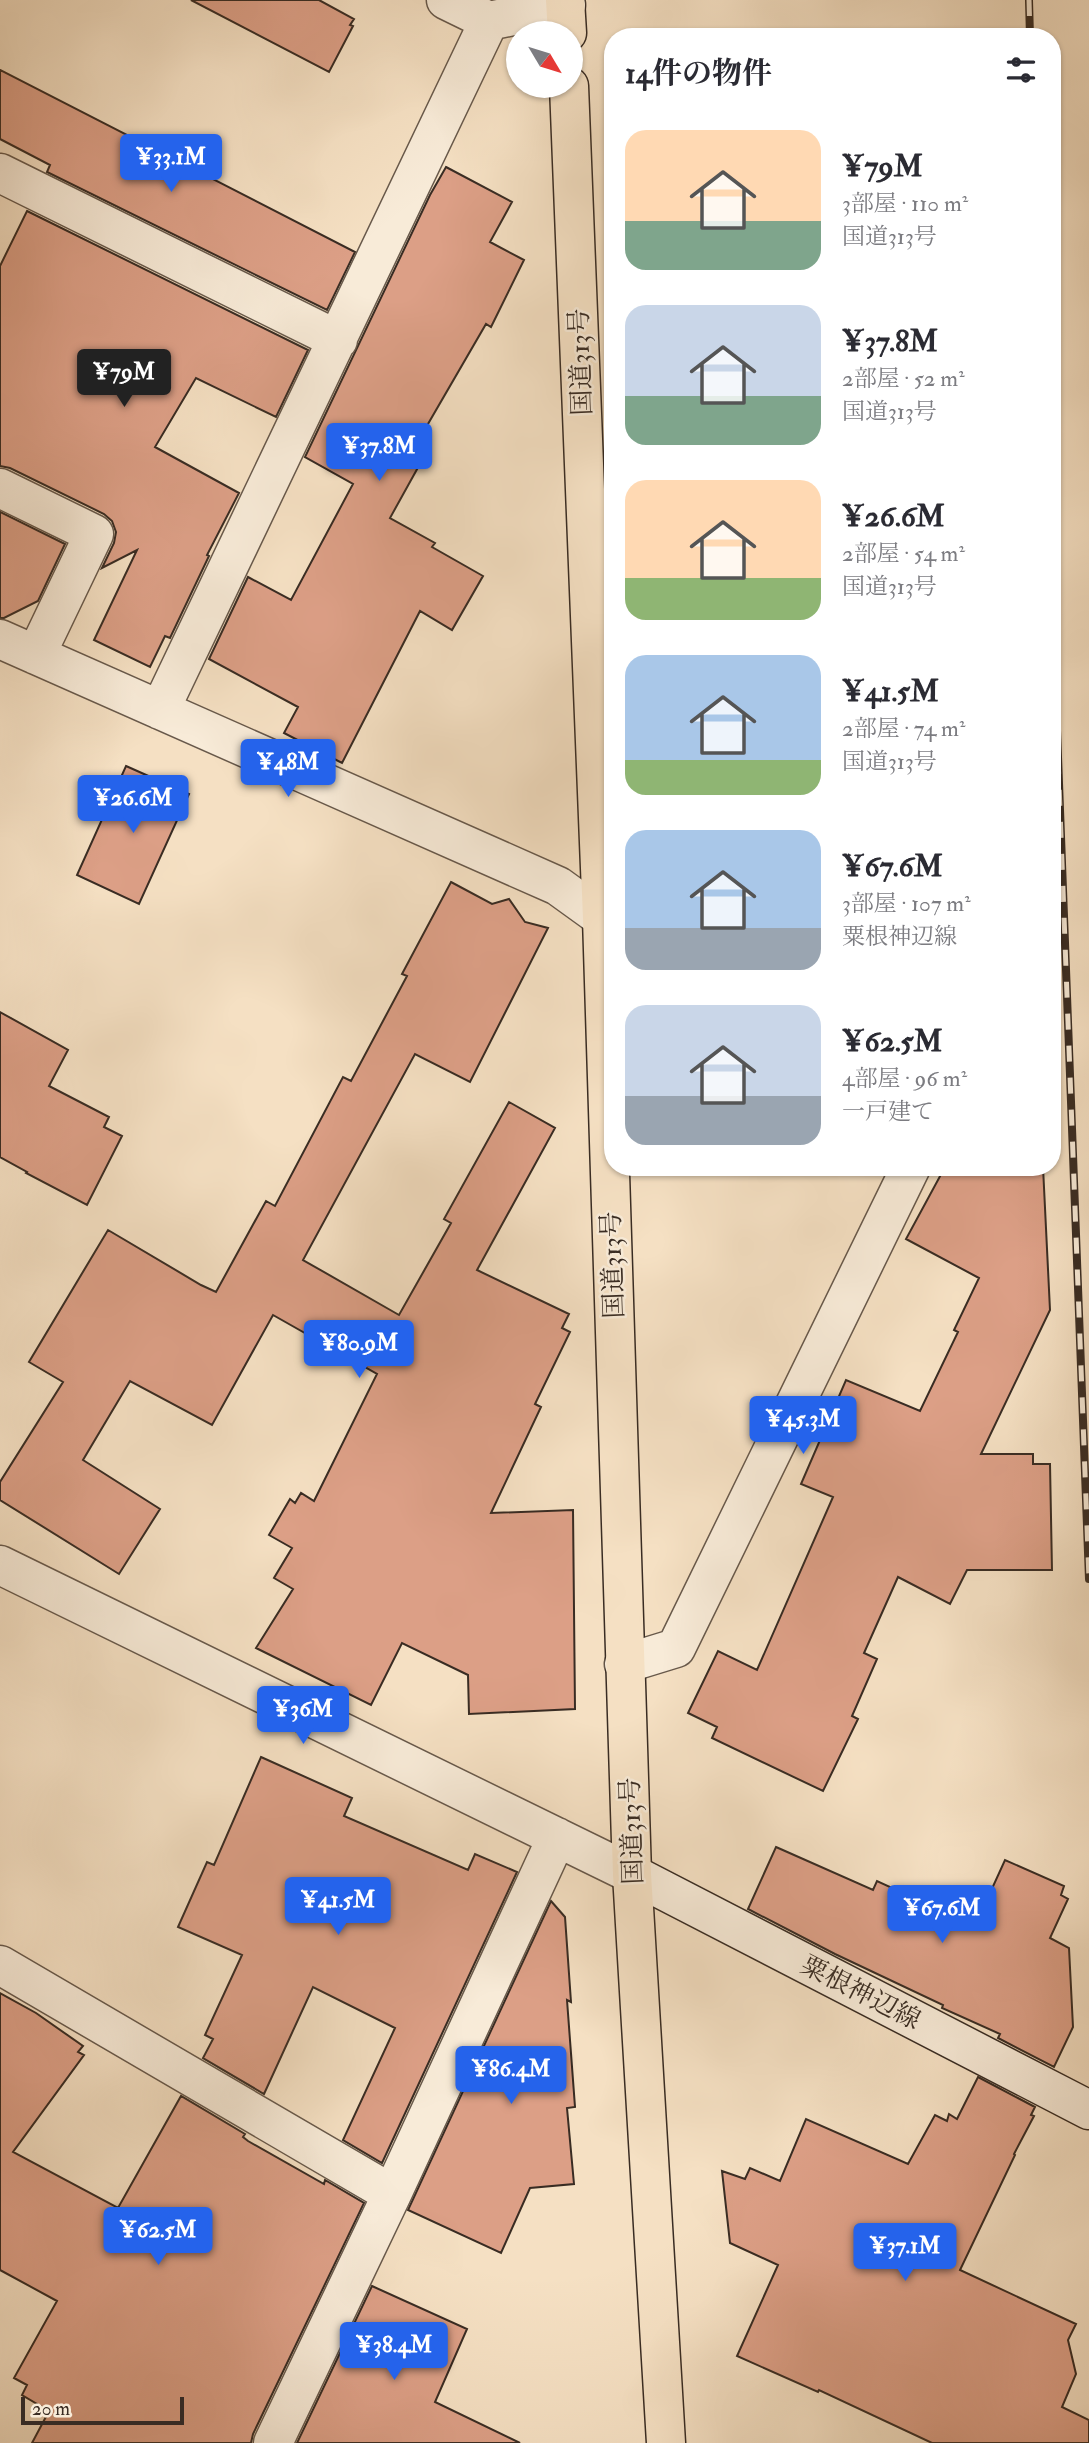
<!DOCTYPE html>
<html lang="ja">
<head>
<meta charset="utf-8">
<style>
	body { margin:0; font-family:"IM FELL Double Pica","Noto Serif JP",serif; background:#f7f7f7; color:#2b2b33; height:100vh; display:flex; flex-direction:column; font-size:26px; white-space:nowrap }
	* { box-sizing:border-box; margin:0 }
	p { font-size:23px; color:#7c7c81 }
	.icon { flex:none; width:38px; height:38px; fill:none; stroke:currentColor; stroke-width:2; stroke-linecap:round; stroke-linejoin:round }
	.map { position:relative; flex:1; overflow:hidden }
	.details { position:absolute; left:604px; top:28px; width:457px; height:1148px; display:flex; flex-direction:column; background:#fff; border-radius:28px; box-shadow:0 2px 5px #0004 }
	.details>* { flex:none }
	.needle { width:46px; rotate:128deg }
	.fabs { position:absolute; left:506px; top:21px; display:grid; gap:14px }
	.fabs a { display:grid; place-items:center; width:77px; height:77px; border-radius:50%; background:#fff; box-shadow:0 2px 5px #0004; font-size:35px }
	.scale { position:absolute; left:21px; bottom:18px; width:163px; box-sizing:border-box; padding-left:7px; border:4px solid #392c23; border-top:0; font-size:19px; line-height:24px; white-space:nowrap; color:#392c23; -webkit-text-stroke:5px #f8ebd8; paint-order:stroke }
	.price { position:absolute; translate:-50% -60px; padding:0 16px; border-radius:7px; background:#2563eb; color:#fff; font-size:23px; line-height:46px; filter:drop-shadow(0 2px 4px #0008) }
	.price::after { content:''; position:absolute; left:50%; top:42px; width:21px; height:16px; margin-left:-10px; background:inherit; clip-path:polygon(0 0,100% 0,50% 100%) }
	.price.active { background:#222; color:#fff }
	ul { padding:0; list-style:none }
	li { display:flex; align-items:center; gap:21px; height:175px; padding:0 21px }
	li span { display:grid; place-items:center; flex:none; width:196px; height:140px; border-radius:21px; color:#555 }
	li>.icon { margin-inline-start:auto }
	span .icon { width:84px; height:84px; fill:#fffc; stroke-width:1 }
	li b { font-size:30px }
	h2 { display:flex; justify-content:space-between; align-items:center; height:84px; padding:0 21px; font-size:30px }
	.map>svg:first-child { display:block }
	.building { fill:#dc9f86; stroke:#392c23; stroke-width:2 }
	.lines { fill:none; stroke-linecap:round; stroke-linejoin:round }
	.minor-casing { stroke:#68594b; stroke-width:41 }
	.secondary-casing { stroke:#392c23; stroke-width:41 }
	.trunk-casing { stroke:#392c23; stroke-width:41 }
	.minor { stroke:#f8ebd8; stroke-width:38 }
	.secondary { stroke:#f8ebd8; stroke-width:38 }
	.trunk { stroke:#f5e0c3; stroke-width:38 }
	.rail-casing { stroke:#392c23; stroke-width:8 }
	.rail { stroke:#f8ebd8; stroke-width:5; stroke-dasharray:16; stroke-linecap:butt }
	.labels { text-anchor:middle; stroke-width:5; stroke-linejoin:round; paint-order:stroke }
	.street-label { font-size:26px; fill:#392c23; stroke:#f8ebd8 }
</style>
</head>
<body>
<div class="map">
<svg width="1089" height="2443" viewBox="0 0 1089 2443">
	<rect width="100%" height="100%" fill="#f5e0c3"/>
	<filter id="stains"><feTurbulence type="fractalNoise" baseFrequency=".00286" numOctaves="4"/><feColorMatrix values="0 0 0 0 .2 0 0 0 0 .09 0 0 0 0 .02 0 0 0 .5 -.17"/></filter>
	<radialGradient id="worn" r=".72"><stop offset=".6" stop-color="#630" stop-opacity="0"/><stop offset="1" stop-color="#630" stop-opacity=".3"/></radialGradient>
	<!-- building -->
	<path class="building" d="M191 0H319L354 19 350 25 353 26 329 72Z
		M0 70 355 252 327 310 47 172 50 165 0 139Z
		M446 167 512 202 490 242 524 260 491 327 486 324 410 455 421 462 390 518 435 543 432 547 483 576 452 630 420 611 342 763 284 733 298 707 209 659 248 577 291 600 353 484 305 457 430 195Z
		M27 211 308 350 276 417 196 378 155 447 239 493 207 555 209 556 170 638 165 636 150 667 94 640 137 550 102 568 114 543 116 532 112 521 104 514 10 468 0 466V266Z
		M0 512 65 544 38 601 4 618H0Z
		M126 766 189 794 139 904 77 875Z
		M451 882 492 904 509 899 525 922 548 928 470 1082 415 1054 303 1260 399 1315 451 1223 444 1219 509 1102 555 1128 477 1270 569 1314 562 1328 570 1332 535 1404 541 1407 491 1513 573 1510 575 1709 469 1714 468 1675 402 1643 371 1705 256 1648 293 1589 274 1578 292 1548 269 1535 290 1499 295 1503 301 1493 314 1501 377 1374 273 1315 212 1425 130 1381 83 1460 160 1509 119 1574 0 1500V1482L63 1382 29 1362 108 1230 201 1285 216 1292 266 1201 275 1206 343 1077 351 1081 407 976 402 974Z
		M0 1012 68 1050 49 1086 109 1117 104 1127 122 1136 87 1205 26 1173 27 1172 0 1157Z
		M945 1167H1043L1050 1310 981 1454H1033V1464H1050L1052 1570H967L950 1604 898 1577 864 1653 877 1659 852 1716 858 1719 823 1791 712 1738 717 1727 688 1713 718 1651 757 1670 833 1497 801 1484 846 1380 920 1411 958 1332 954 1330 979 1278 906 1239Z
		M261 1757 352 1798 344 1816 468 1870 475 1854 517 1872 382 2163 343 2140 395 2028 313 1987 264 2094 203 2058 213 2039 205 2035 242 1955 178 1927 207 1862 214 1865Z
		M776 1847 873 1890 877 1881 975 1926 1005 1860 1064 1886 1061 1895 1068 1899 1050 1938 1069 1948 1073 2027 1054 2067 998 2038 1000 2034 942 2008 943 2005 835 1954 748 1909Z
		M551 1901 565 1917 571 2002 567 2000 575 2107 567 2108 574 2184 530 2188 501 2253 408 2210Z
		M0 1993 36 2013 83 2046 78 2052 84 2055 13 2152 118 2208 181 2096 245 2134 243 2137 248 2141 324 2184 325 2180 364 2203 253 2434 251 2443H32L49 2411 22 2395 27 2385 14 2378 57 2301 0 2270Z
		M978 2077 1035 2107 1031 2115 1034 2116 1014 2154 1015 2155 960 2270 1076 2324 1068 2340 1076 2374 1062 2407 1089 2420V2443H932L819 2390 818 2392 737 2356 778 2265 730 2243 722 2171 745 2179 750 2168 780 2181 806 2119 908 2164 935 2115 947 2121 949 2114 957 2119Z
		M372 2286 467 2329 435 2402 520 2443H297Z"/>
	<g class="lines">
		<defs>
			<path id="minor" d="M446 0 489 21
				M0 173 338 340
				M0 488 94 534 36 655
				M0 639 558 886 612 925
				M160 710 489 21 566 5
				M0 1565 632 1874
				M624 1664 676 1648 911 1167
				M0 1965 392 2194
				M273 2443 392 2194 557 1837"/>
			<path id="secondary" d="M632 1874 1089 2110"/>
			<path id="trunk" d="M565 0 567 33
				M569 86 602 918 632 1874 666 2443"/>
		</defs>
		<!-- minor casing -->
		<use href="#minor" class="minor-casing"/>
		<!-- secondary casing -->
		<use href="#secondary" class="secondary-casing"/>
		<!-- trunk casing -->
		<use href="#trunk" class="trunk-casing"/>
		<!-- minor -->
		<use href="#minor" class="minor"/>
		<!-- secondary -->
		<use href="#secondary" class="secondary"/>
		<!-- trunk -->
		<use href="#trunk" class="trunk"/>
		<defs>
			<path id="rail" d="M1029 0 1030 37
				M1052 598 1089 1579"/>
		</defs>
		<!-- rail casing -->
		<use href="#rail" class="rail-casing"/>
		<!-- rail -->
		<use href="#rail" class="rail"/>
	</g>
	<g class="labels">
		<!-- street labels -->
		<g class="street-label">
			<text transform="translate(580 362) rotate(-92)" y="9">国道313号</text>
			<text transform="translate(612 1265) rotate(-92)" y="9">国道313号</text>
			<text transform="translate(631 1831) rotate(-92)" y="9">国道313号</text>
			<text transform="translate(861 1992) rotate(27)" y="9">粟根神辺線</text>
		</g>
	</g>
	<rect width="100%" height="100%" filter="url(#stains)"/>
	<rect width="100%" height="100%" fill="url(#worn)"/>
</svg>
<div class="fabs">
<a><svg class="needle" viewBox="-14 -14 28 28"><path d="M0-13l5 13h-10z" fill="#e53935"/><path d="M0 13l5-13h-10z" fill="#7c7c81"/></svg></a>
</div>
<div class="scale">20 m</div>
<b class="price" style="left:171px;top:194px">¥33.1M</b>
<b class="price active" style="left:124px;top:409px">¥79M</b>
<b class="price" style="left:379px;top:483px">¥37.8M</b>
<b class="price" style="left:288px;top:799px">¥48M</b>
<b class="price" style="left:133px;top:835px">¥26.6M</b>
<b class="price" style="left:359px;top:1380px">¥80.9M</b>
<b class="price" style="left:803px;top:1456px">¥45.3M</b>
<b class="price" style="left:303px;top:1746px">¥36M</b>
<b class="price" style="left:338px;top:1937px">¥41.5M</b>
<b class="price" style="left:942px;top:1945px">¥67.6M</b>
<b class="price" style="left:511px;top:2106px">¥86.4M</b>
<b class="price" style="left:158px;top:2267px">¥62.5M</b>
<b class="price" style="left:905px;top:2283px">¥37.1M</b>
<b class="price" style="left:394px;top:2382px">¥38.4M</b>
<section class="details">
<h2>14件の物件<svg class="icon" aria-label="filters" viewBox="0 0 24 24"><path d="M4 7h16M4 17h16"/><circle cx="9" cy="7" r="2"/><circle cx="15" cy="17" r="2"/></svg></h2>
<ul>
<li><span style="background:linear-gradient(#ffd9b3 65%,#7fa58c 0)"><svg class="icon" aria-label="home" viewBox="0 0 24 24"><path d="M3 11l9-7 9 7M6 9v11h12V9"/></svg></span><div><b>¥79M</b><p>3部屋 · 110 m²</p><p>国道313号</p></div></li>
<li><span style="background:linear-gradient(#c9d6e8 65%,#7fa58c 0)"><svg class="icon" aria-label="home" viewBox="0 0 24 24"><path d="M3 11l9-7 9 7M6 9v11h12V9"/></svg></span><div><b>¥37.8M</b><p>2部屋 · 52 m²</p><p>国道313号</p></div></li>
<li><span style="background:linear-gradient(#ffd9b3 70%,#8fb573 0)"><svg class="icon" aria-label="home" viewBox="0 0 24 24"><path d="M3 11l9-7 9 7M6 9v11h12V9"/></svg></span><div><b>¥26.6M</b><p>2部屋 · 54 m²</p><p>国道313号</p></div></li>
<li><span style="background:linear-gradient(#a9c7e8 75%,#8fb573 0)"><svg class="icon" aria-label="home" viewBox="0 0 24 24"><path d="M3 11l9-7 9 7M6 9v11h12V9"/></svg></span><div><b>¥41.5M</b><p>2部屋 · 74 m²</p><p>国道313号</p></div></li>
<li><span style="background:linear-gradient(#a9c7e8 70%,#9aa5b1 0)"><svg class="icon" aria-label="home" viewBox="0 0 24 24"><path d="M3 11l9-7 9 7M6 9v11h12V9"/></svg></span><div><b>¥67.6M</b><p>3部屋 · 107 m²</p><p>粟根神辺線</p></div></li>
<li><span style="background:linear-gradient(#c9d6e8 65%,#9aa5b1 0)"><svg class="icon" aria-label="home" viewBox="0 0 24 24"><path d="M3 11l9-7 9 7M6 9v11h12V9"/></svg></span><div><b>¥62.5M</b><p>4部屋 · 96 m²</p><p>一戸建て</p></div></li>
</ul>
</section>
</div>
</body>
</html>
